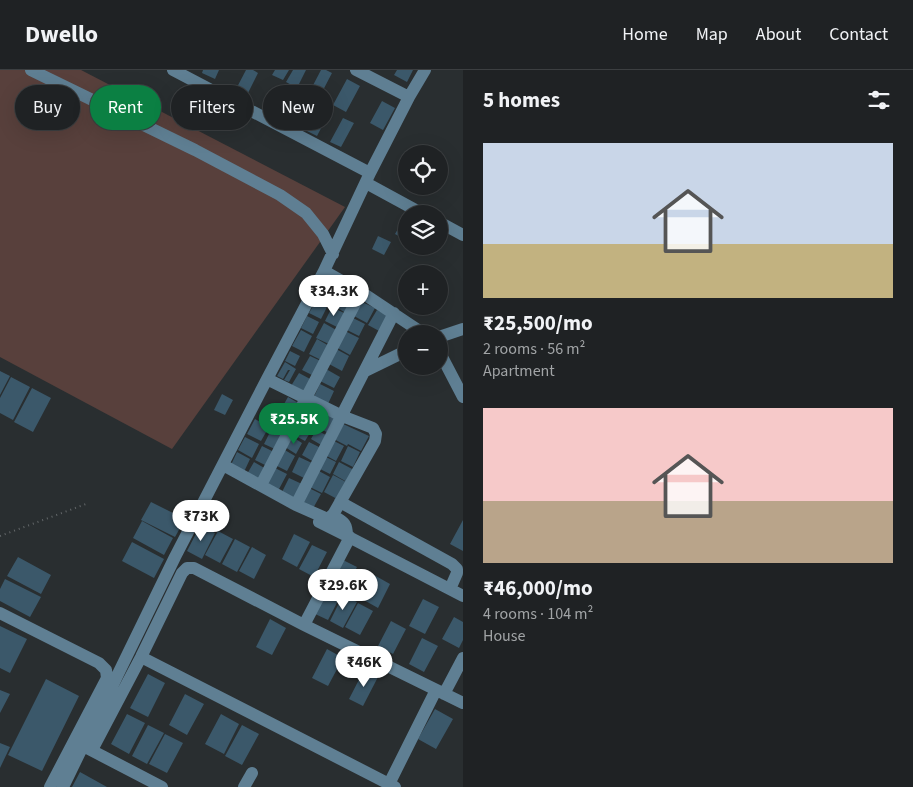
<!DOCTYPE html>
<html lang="en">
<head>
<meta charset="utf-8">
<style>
	body { margin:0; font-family:"Source Sans 3",sans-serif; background:#2c2f31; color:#f1f3f6; height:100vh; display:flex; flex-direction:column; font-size:19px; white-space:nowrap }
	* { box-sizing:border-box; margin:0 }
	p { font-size:16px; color:#a1a4a6 }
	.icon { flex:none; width:28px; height:28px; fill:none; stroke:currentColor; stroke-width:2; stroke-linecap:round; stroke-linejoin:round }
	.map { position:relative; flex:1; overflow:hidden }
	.drawer { display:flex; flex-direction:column; background:#1f2224; width:450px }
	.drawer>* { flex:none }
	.banner { position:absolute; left:15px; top:15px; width:372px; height:45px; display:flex; gap:10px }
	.fabs { position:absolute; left:398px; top:75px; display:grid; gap:10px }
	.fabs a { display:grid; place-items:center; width:50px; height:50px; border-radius:50%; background:#1f2224; box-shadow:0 5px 20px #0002,0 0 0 1px #3c3f41; font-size:25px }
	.price { position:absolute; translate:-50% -42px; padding:0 11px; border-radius:18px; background:#fff; color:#222; font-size:16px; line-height:32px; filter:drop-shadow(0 1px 2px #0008) }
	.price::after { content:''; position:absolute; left:50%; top:30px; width:15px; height:11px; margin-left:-8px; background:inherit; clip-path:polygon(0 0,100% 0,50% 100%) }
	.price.selected { background:#0b8043; color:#fff }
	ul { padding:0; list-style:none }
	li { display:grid; align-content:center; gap:10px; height:265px; padding:0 20px }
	li span { display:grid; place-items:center; height:155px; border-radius:0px; color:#555 }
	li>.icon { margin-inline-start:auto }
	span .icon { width:90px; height:90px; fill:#fffc; stroke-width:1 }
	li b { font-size:21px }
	h2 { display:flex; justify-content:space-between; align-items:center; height:60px; padding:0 20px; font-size:21px }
	.tag { padding:0 18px; border-radius:22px; background:#1f2224; box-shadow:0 5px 20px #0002,0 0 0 1px #3c3f41; font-size:18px; line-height:45px }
	.tag.selected { background:#0b8043; color:#fff }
	header { display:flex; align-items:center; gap:30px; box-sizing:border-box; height:70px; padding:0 25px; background:#1f2224; border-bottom:1px solid #3c3f41 }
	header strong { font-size:24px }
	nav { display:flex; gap:28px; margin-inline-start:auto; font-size:18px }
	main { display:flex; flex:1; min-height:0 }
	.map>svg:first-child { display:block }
	.green { fill:#58403c }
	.building { fill:#3b586a }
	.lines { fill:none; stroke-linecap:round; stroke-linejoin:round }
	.path { stroke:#636769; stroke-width:2; stroke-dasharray:1 4; stroke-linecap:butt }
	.minor { stroke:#5f7f93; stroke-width:12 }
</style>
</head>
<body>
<header>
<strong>Dwello</strong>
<nav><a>Home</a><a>Map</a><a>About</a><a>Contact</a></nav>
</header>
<main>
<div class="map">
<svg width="463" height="717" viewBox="0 0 463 717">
	<rect width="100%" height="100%" fill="#292e30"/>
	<!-- green -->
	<path class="green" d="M0 0H81L345 137 172 379 0 287Z"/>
	<!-- building -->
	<path class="building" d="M203 0H219L215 9 202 3Z
		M246 0H253L258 3 245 29 234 23Z
		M275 0H289L283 10 272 5Z
		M293 0H306L297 18 286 12Z
		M321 0H326L332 3 320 26 310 21Z
		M397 0H413L407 12 394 5Z
		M347 9 360 16 346 42 333 35Z
		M306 30 317 35 304 60 293 54Z
		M382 31 395 38 383 60 370 53Z
		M320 36 330 41 317 66 307 61Z
		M343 48 354 53 341 77 330 72Z
		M402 152 406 154V170L395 164Z
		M378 166 391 172 384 185 372 179Z
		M327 208 339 215 330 232 318 226Z
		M342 220 355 227 346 243 334 236Z
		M318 227 329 233 321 249 309 243Z
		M362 232 375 238 367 253 354 246Z
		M332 237 344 243 337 257 325 251Z
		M377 240 389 246 381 262 368 255Z
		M307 246 319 252 313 264 301 258Z
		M353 248 365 254 359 266 347 260Z
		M324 253 338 261 331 275 316 268Z
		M301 260 312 266 304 282 292 276Z
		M345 261 359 268 350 285 336 277Z
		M317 269 331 277 323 291 309 284Z
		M336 279 349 286 342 301 329 294Z
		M290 281 300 286 295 296 285 291Z
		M310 286 323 292 316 307 302 300Z
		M285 292 296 299 289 312 284 310 290 300H288L283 309 277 306Z
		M326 299 340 307 334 318 320 311Z
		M0 301 10 306 0 325Z
		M299 303 312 310 304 324 291 316Z
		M11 307 30 317 13 350 0 343V328Z
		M320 314 334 321 327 336 313 329Z
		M32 318 51 328 33 362 14 352Z
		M222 324 233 330 225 345 214 340Z
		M288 327 300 334 292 348 280 341Z
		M308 334 323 342 314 357 300 349Z
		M279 343 292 350 285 364 271 357Z
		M325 343 337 349 329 363 318 358Z
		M255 349 269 357 261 371 247 364Z
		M300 351 313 358 305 371 292 364Z
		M341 353 369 366 361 381 348 374 347 376 332 368Z
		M271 360 284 366 277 380 264 374Z
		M316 360 328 366 323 376 311 369Z
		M291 366 302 373 296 384 285 377Z
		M245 367 259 374 252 388 238 380Z
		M332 370 344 376 336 391 325 385Z
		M309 372 321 378 314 392 302 385Z
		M262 376 276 383 269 397 255 390Z
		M348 376 360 382 353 397 341 391Z
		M283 379 295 386 287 401 275 395Z
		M237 382 250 389 243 404 230 397Z
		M324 386 336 392 330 404 318 398Z
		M299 387 312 393 304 408 292 402Z
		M254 392 266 399 260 411 247 404Z
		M339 392 354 400 347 412 333 404Z
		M275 398 287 404 278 421 266 415Z
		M317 400 330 407 322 423 308 416Z
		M333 405 348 413 339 430 324 422Z
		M289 408 302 414 293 430 281 424Z
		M307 417 321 424 311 442 298 434Z
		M151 432 185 449 175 467 141 450Z
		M463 450V481L450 474Z
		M142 451 173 468 164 485 133 468Z
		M200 456 215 463 202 489 187 481Z
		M218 461 233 469 220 493 205 485Z
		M294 464 310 472 297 497 282 489Z
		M235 469 250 477 237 502 222 494Z
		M132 472 164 489 154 508 122 491Z
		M312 475 327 482 314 507 299 499Z
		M252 477 266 485 254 509 239 501Z
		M18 487 51 505 41 524 7 506Z
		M343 490 357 497 345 520 331 513Z
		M359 499 372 506 360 529 346 522Z
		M374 505 390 514 378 538 362 529Z
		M5 509 41 527 30 547 0 531V519Z
		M328 516 342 523 328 550 313 543Z
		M343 525 357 532 343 558 330 551Z
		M423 529 439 537 425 564 409 556Z
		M358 533 373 541 360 565 345 557Z
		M454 547 463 552V570L459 578 442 569Z
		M270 549 286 558 272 585 256 577Z
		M391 551 406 559 393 584 378 576Z
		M0 556 27 569 10 603 0 598Z
		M422 568 438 576 424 602 409 594Z
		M327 579 343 588 328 616 312 608Z
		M364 600 378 607 363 636 349 629Z
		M148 604 165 613 148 647 130 638Z
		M46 609 79 626 42 701 8 685Z
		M0 620 10 624 0 643Z
		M185 624 204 634 187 665 169 655Z
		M435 639 453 649 436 679 418 669Z
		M127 644 145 653 129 684 111 674Z
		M221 644 239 654 224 684 205 674Z
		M148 655 164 663 147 694 132 686Z
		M242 655 259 664 242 695 225 686Z
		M165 664 183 673 167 703 149 694Z
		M0 673 10 677 0 698Z
		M80 702 107 717H72Z"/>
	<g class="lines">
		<!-- path -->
		<path class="path" d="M0 466 86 434"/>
		<!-- minor -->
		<path class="minor" d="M31 0 195 80 280 125 306 143 323 164 333 184
			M173 0 370 103
			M356 0 409 27
			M366 113 423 144
			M439 152 463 165
			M324 201 361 222 424 264
			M439 267 463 259
			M439 281 463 327
			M365 301 406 281
			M223 395 296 435 330 450 375 371 376 364 373 358 342 346 267 309
			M261 415 361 222
			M340 432 452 494 457 499V503L450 519
			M296 435 394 243
			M332 445C343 452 347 452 347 466
			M319 452 347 466 463 526
			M0 543 99 593 106 600 107 608 50 717
			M304 555 350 467
			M141 587 395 717
			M444 624 463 588
			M85 677 162 717
			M92 680 141 587 182 503 187 498H194L304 555 463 633
			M389 714 436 620
			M63 717 175 487 267 309 324 201 370 103 409 27 425 0
			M244 717 252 703"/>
	</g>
</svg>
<div class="fabs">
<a><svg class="icon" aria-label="locate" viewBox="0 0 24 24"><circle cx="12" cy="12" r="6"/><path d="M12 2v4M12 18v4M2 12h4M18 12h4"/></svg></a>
<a><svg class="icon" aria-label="layers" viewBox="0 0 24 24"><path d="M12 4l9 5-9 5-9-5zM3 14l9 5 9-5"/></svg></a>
<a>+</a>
<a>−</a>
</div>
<b class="price" style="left:334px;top:247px">₹34.3K</b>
<b class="price selected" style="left:294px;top:375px">₹25.5K</b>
<b class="price" style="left:201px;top:472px">₹73K</b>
<b class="price" style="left:343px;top:541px">₹29.6K</b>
<b class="price" style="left:364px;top:618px">₹46K</b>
<div class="banner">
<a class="tag">Buy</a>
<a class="tag selected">Rent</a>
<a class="tag">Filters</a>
<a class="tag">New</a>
</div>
</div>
<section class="drawer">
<h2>5 homes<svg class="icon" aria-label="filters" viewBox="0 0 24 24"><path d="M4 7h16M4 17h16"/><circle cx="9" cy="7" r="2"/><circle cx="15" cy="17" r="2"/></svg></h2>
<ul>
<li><span style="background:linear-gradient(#c9d6e8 65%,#c2b280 0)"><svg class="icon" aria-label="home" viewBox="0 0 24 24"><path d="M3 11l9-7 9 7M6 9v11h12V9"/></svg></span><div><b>₹25,500/mo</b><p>2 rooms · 56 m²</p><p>Apartment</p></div></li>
<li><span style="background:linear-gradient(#f6c9c9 60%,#b9a48a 0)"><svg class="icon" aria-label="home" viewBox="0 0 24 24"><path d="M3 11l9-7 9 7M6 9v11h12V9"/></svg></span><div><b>₹46,000/mo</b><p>4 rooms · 104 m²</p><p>House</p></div></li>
</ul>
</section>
</main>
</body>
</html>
